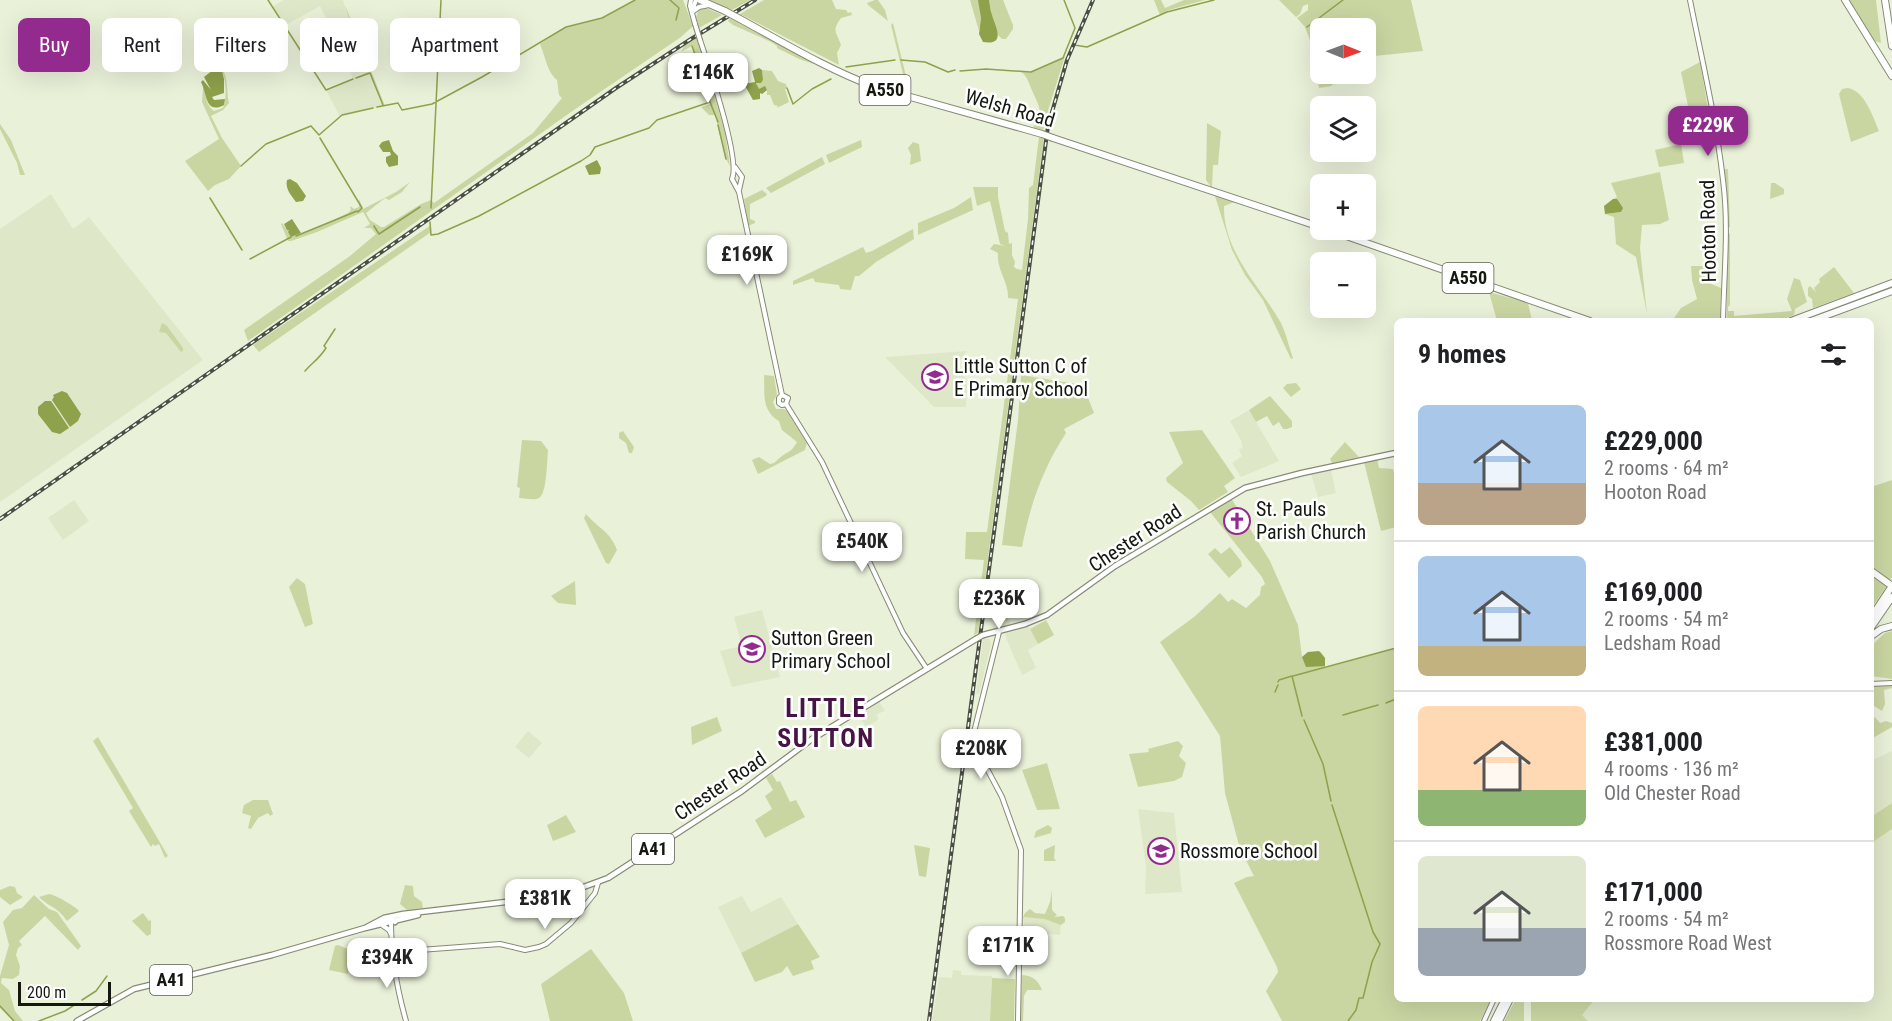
<!DOCTYPE html>
<html lang="en">
<head>
<meta charset="utf-8">
<style>
	body { margin:0; font-family:"Roboto Condensed",sans-serif; background:#f6f6f6; color:#202124; height:100vh; display:flex; flex-direction:column; font-size:22px; white-space:nowrap }
	* { box-sizing:border-box; margin:0 }
	p { font-size:20px; color:#757577 }
	.icon { flex:none; width:33px; height:33px; fill:none; stroke:currentColor; stroke-width:2; stroke-linecap:round; stroke-linejoin:round }
	.map { position:relative; flex:1; overflow:hidden }
	.drawer { position:absolute; left:1394px; top:318px; width:480px; height:684px; display:flex; flex-direction:column; background:#fff; border-radius:9px; box-shadow:0 6px 24px #0002 }
	.drawer>* { flex:none }
	.guide { position:absolute; left:18px; top:18px; width:570px; height:54px; display:flex; gap:12px }
	.needle { width:39px; rotate:91deg }
	.tools { position:absolute; left:1310px; top:18px; display:grid; gap:12px }
	.tools a { display:grid; place-items:center; width:66px; height:66px; border-radius:9px; background:#fff; box-shadow:0 6px 24px #0002; font-size:30px }
	.scale { position:absolute; left:18px; bottom:15px; width:93px; box-sizing:border-box; padding-left:6px; border:3px solid #15180f; border-top:0; font-size:16px; line-height:21px; white-space:nowrap; color:#15180f; -webkit-text-stroke:4px #fff; paint-order:stroke }
	.price { position:absolute; translate:-50% -51px; padding:0 14px; border-radius:12px; background:#fff; color:#222; font-size:20px; line-height:39px; filter:drop-shadow(0 2px 3px #0008) }
	.price::after { content:''; position:absolute; left:50%; top:36px; width:18px; height:14px; margin-left:-9px; background:inherit; clip-path:polygon(0 0,100% 0,50% 100%) }
	.price.active { background:#932b8f; color:#fff }
	ul { padding:0; list-style:none }
	li { display:flex; align-items:center; gap:18px; height:150px; padding:0 24px }
	li+li { border-top:2px solid #e0e0e0 }
	li span { display:grid; place-items:center; flex:none; width:168px; height:120px; border-radius:9px; color:#555 }
	li>.icon { margin-inline-start:auto }
	span .icon { width:72px; height:72px; fill:#fffc; stroke-width:1 }
	li b { font-size:26px }
	h2 { display:flex; justify-content:space-between; align-items:center; height:72px; padding:0 24px; font-size:26px }
	.pill { padding:0 21px; border-radius:9px; background:#fff; box-shadow:0 6px 24px #0002; font-size:21px; line-height:54px }
	.pill.active { background:#932b8f; color:#fff }
	.map>svg:first-child { display:block }
	.built { fill:#dee7c8 }
	.green { fill:#c9d6a2 }
	.water { fill:#8ea14b }
	.lines { fill:none; stroke-linecap:round; stroke-linejoin:round }
	.stream { stroke:#8ea14b; stroke-width:1.5 }
	.secondary-casing { stroke:#858b75; stroke-width:6 }
	.primary-casing { stroke:#858b75; stroke-width:7 }
	.highway-casing { stroke:#858b75; stroke-width:8 }
	.secondary { stroke:#fff; stroke-width:4 }
	.primary { stroke:#fff; stroke-width:4.5 }
	.highway { stroke:#fff; stroke-width:6 }
	.rail-casing { stroke:#4b4f43; stroke-width:4 }
	.rail { stroke:#fff; stroke-width:1.5; stroke-dasharray:4.5; stroke-linecap:butt }
	.secondary-bridge-casing { stroke:#858b75; stroke-width:6; stroke-linecap:butt }
	.primary-bridge-casing { stroke:#858b75; stroke-width:7; stroke-linecap:butt }
	.highway-bridge-casing { stroke:#858b75; stroke-width:8; stroke-linecap:butt }
	.secondary-bridge { stroke:#fff; stroke-width:4 }
	.primary-bridge { stroke:#fff; stroke-width:4.5 }
	.highway-bridge { stroke:#fff; stroke-width:6 }
	.labels { text-anchor:middle; stroke-width:5; stroke-linejoin:round; paint-order:stroke }
	.shield { fill:#fff; stroke:#5b5d57; stroke-width:1.5 }
	.shield-label { font-size:18px; font-weight:bold; fill:#15180f }
	.street-label { font-size:20px; fill:#15180f; stroke:#fff }
	.poi-label { font-size:20px; fill:#15180f; stroke:#fff; text-anchor:start }
	.district-label { font-size:26px; font-weight:bold; letter-spacing:1.5px; fill:#471545; stroke:#fff }
</style>
</head>
<body>
<div class="map">
<svg width="1892" height="1021" viewBox="0 0 1892 1021">
	<rect width="100%" height="100%" fill="#eaf1d9"/>
	<!-- built -->
	<path class="built" d="M284 0H343L353 34 352 46 344 50 361 53 369 71 356 76 357 78 370 73 384 106 340 117 326 90 353 79 337 40 320 6 284 26 272 7Z
		M51 194 73 229 89 217 203 360 0 502V229Z
		M967 351 957 363V369L967 380 966 407H934L885 357Z
		M1249 410 1279 461 1241 477 1232 463 1242 456 1239 450 1243 447 1241 443 1242 442 1230 421Z
		M1331 470 1336 493 1318 497 1311 474Z
		M74 500 89 521 63 540 48 518Z
		M964 594 978 595 977 606 963 605Z
		M762 610 780 677 732 687 720 651 742 646 734 617Z
		M1006 614 1012 627 1027 623 1038 644 1028 650 1036 668 1022 675 1007 640 1002 621Z
		M983 638 990 639 991 644 979 694H976Z
		M879 701 885 711 877 714 878 720 866 727 858 714Z
		M528 731 542 743 529 758 515 747Z
		M1892 751V1021H1533V999H1870L1871 761Z
		M1138 809 1174 813 1182 892 1145 894 1146 867Z
		M742 896 751 912 781 897 798 924 741 953 718 907Z
		M1023 917 1047 918 1061 922 1060 935 1025 932Z
		M1025 938 1041 939V954H1034V951L1026 950 1025 948H1022L1023 941Z
		M953 970 961 971V975L992 976 990 1021H932L939 977 952 978Z"/>
	<!-- green -->
	<path class="green" d="M635 0H683L693 26 681 37 571 112 248 341 244 330 350 256 376 234 371 228H364L370 224 363 212 317 232 291 241H288L281 224 282 223 287 230H290L291 237 317 228 348 213 351 210 350 206 354 209 359 207V199L363 209 396 192 410 182 402 192 389 200 385 198 366 213 370 220 381 227H384L421 204 431 200 434 203 533 133 562 98 559 95 557 80C547 72 545 56 540 44L566 27 602 18Z
		M709 0H750L732 10Z
		M764 0H832L836 9 846 10 848 13 851 12 852 15 841 18C831 32 837 32 841 45L837 53 839 65 740 14Z
		M875 0H878L885 10 888 21 868 5 867 3Z
		M970 0H978L979 2 981 18 979 31Z
		M989 0H1003L1013 25V29L1006 39H1002L998 35 992 19Z
		M1154 0H1161L1165 8 1184 0H1205L1169 10 1160 15Z
		M1279 0H1411L1423 51 1365 57V28H1320V31H1317L1316 41 1311 43 1305 27 1297 18 1308 10V4L1303 6 1300 14 1296 17Z
		M1849 0H1876L1881 43 1874 41Z
		M345 5 385 106H384L370 73 356 78V77L369 71 361 53 347 58 343 50 352 46 349 36 353 34Z
		M704 7 722 15 699 28 696 17 699 9Z
		M730 18 814 64 799 59 777 48V46L771 42 733 25 728 21Z
		M893 23 906 76V86L903 83V74L891 25Z
		M164 24 161 34 125 44 116 45Z
		M697 37 725 132 730 166 726 159 715 115H709L701 107 711 104 708 92 692 46 681 52 684 46Z
		M1065 56 1047 114 1043 131 1033 128C1044 107 1039 108 1031 88 1028 81 1027 76 1021 72H1031Z
		M1700 62 1713 137 1695 140 1681 72Z
		M1315 66H1317L1320 78C1329 78 1336 73 1345 74V76L1331 86 1319 88Z
		M218 67H221C229 77 226 91 229 103L223 110 211 116 222 138 241 166 229 179 215 185 208 191 185 161 219 139 202 102 203 88H204C205 96 207 106 214 111L223 108C227 98 227 77 220 69H215Z
		M762 70 772 71 778 81 786 84 787 88 785 89 789 102 777 108 778 106 774 105 770 95H767V90H759L756 83H761L763 80Z
		M1848 88C1865 91 1873 117 1879 131L1851 142 1839 94 1842 89Z
		M1207 123 1221 131 1218 165H1213L1212 188 1206 180Z
		M0 124 11 140 25 175H20L17 163 0 129Z
		M1039 137 1044 138 978 633 974 635 984 560 965 559 966 532H987L1018 299 1008 298C1009 282 996 269 998 253L990 249 994 244 1005 246 1000 244 990 201 977 206 973 187H998V197L1005 231 1008 233 1009 244 1012 243V255L1015 262 1014 267 1017 269 1022 270 1028 219 1029 188 1033 185Z
		M861 140 862 147 829 163 826 155Z
		M913 142 919 144 921 161 910 165 911 155 908 148Z
		M1681 144 1684 163 1659 167 1655 150Z
		M822 157 825 164 771 193 766 188Z
		M1724 169H1728L1730 227H1726Z
		M1660 172 1669 220 1660 224 1642 225 1640 248 1647 314 1636 257 1616 244 1614 217 1605 214 1621 212 1617 200 1613 199 1617 197 1611 183Z
		M1771 183H1775L1784 189V194L1770 199Z
		M762 190 767 194 766 196 750 204V219L755 221V223L748 226 744 199Z
		M1214 193 1237 201 1224 206C1223 252 1260 286 1281 323 1286 333 1289 347 1293 358L1291 359 1263 300 1245 275 1232 250Z
		M971 197 973 210 918 235V223L954 208Z
		M431 225V232L259 352 253 345Z
		M913 229 914 239 876 262 859 276H855L851 290 840 289 839 285 815 282 813 278 793 285V281L863 247 866 253 872 251Z
		M1727 233 1730 234V305L1728 307V311H1734V316L1792 311 1787 299 1794 278 1800 280 1807 302 1795 309 1794 315 1779 321H1727Z
		M1691 266H1707L1709 283 1721 288 1720 321H1672L1681 308 1697 299 1692 280Z
		M1834 267 1854 293 1813 308 1812 299 1808 296V288L1810 286 1816 292 1814 288 1820 282 1819 279Z
		M1489 292 1528 303 1532 321H1497Z
		M162 323 167 326 183 348V351L181 352 166 333 159 332Z
		M764 375 774 376 777 395 773 402 776 409H784L787 411 807 443 805 450 758 474 752 460 759 457 770 464C777 463 777 459 782 456 791 450 791 452 797 442L782 430 779 421C761 410 765 394 764 375Z
		M1021 375 1083 385 1094 413 1064 429 1066 433C1043 468 1030 505 1022 547L1002 545 1018 420Z
		M1296 383 1301 389 1291 397 1283 388 1287 384Z
		M1270 396 1292 421V427L1287 429H1283L1279 422 1273 426 1267 416 1256 422 1249 410Z
		M1202 430 1235 478 1224 486 1228 492 1199 510 1191 501 1167 482 1166 478 1183 463 1169 432Z
		M623 431 634 447 632 453H629L626 443 619 438V433Z
		M522 440 541 441 548 450C547 459 547 494 539 498 534 501 525 498 519 498L520 488 517 487Z
		M1345 442 1359 457 1332 463 1330 459Z
		M1377 459 1379 468 1393 469 1396 481V527L1381 531 1364 462Z
		M1892 480V577L1890 580 1871 567V485L1874 486Z
		M1231 498 1270 561 1298 625 1302 657 1308 652H1321L1325 658V668L1396 648V999H1491L1480 1021H1282L1266 991 1278 972 1277 967 1234 883 1247 877 1254 876 1240 849 1225 793 1220 736 1160 642 1194 617 1220 593 1228 602 1232 599 1246 608 1260 595 1261 587 1265 584 1262 577 1210 512Z
		M586 514C599 529 610 531 617 550L609 564 606 563 584 518Z
		M1230 547 1241 561 1242 566 1229 578 1208 554 1215 548 1221 554Z
		M1871 575 1887 586 1871 609Z
		M297 578 305 584 313 624 305 627 289 587Z
		M575 581 576 605 558 603 551 596Z
		M1046 620 1054 635 1038 644 1030 629Z
		M1892 631V679L1871 676V646L1885 633Z
		M1892 685V688L1884 690 1885 704 1882 711 1871 704V710V686Z
		M717 717 722 731 692 745 691 727Z
		M1875 717 1880 723 1886 721 1892 723V727L1871 739V719Z
		M98 737 168 856 165 858 159 844 155 846 153 844 151 847 129 811 133 808 93 741Z
		M1178 741 1183 746 1179 756 1186 763 1182 777 1174 781 1138 787 1129 754 1149 752 1148 749Z
		M1047 763 1060 809 1037 810 1022 770Z
		M772 774 777 782 780 781 790 802 796 800 805 817 765 838 755 820 772 809 765 796 773 790 766 778Z
		M253 800H268L273 814 270 816 268 813 258 818 251 829 248 828 251 816 242 813 244 805Z
		M1892 803V829L1871 843V817Z
		M566 815 576 832 553 841 547 825Z
		M1048 825 1052 828 1051 833 1034 838 1036 831Z
		M914 845 930 848 926 877 919 876Z
		M1055 845 1054 858 1056 861H1044V850Z
		M405 885 413 886 414 896 422 902 423 908 407 910 400 904Z
		M10 886 15 887 17 893 23 897 10 905 0 897V890Z
		M1052 890V910L1057 915 1054 917 1063 916 1065 918V922L1061 925 1045 919 1023 917 1025 913 1030 909 1035 913 1045 914 1050 902Z
		M49 894C54 894 75 906 79 911L67 921C57 906 50 908 39 897Z
		M34 895 49 909 57 912 81 946 78 950 45 916 19 941 22 945 18 948 16 955 20 966 19 975 13 979 2 978 1 983 9 990 15 1011 23 1021H13L0 1008V976L9 945 3 922 13 910 22 908Z
		M143 913 149 921 151 920V934L147 936 132 921Z
		M798 924 820 957 811 961 814 969 793 976 787 966 782 972 755 982 741 953Z
		M338 945 353 951 348 974 329 970 335 946Z
		M591 949 624 993 633 1021H550L541 984Z
		M1022 975C1033 976 1038 980 1042 990H1027L1024 996 1023 1021H1020Z
		M992 978 1015 979 1014 1021H990Z
		M1516 999H1524V1021H1504Z
		M1531 999H1595L1582 1015 1588 1021H1531Z"/>
	<!-- water -->
	<path class="water" d="M978 0H989C990 5 990 10 992 15 994 24 1008 46 983 42L979 34 981 18Z
		M759 68 762 70 763 80 761 83H756L759 89 765 86 767 90 762 94 760 93V99L753 100 744 84 755 82 752 71Z
		M213 70 222 71 224 79V93L212 97 214 100 225 99 224 105C205 115 207 93 201 82L203 80 211 90 204 77Z
		M389 140 393 151 398 156V165L389 167 386 162V157L391 155 390 152H383L379 146 382 142Z
		M597 160 601 168 600 174 589 175 585 166Z
		M290 179 297 183 306 196 303 201 296 202C291 195 285 189 287 180Z
		M1613 199H1617L1623 208 1621 212 1605 214 1604 206Z
		M292 219 301 233 291 237 288 232 289 230H287L284 224Z
		M62 391 67 393 81 414 78 421 70 427 52 400 54 397 53 395Z
		M45 401H51L69 428 60 434 52 432 38 414V407Z
		M1319 651 1325 658V666L1306 667 1302 657 1308 652Z"/>
	<g class="lines">
		<!-- stream -->
		<path class="stream" d="M268 0 326 90 353 79
			M670 0 679 8 676 20
			M1307 27 1343 0
			M1074 45 1087 47 1167 12 1214 0
			M692 46 708 92 710 101
			M901 60 925 62 948 72 955 70
			M846 67 895 60
			M960 71 986 69 1031 72 1063 58 1075 28 1064 0
			M356 78 370 73 383 105
			M721 87 741 80 744 84
			M787 88 793 104 812 89 831 79
			M377 107 398 103 402 110 432 104 482 77 566 27 602 18 635 0
			M718 125 726 159
			M241 166 266 144 311 126 319 135 342 115 373 108
			M210 198 242 250
			M431 208 441 0
			M430 222 431 235 438 234 479 216 581 161 590 155 595 147 649 128 657 120 710 102 718 122
			M374 226 379 234 420 207
			M296 236 357 211 358 212 362 208 320 138
			M250 259 291 237
			M305 371C313 362 319 359 326 348L324 346 335 329
			M1293 676 1396 648
			M1278 682 1279 680 1292 676 1302 716
			M1275 692 1278 685
			M1386 703 1396 699
			M1343 715 1378 705
			M1304 720 1323 764 1331 801
			M1332 805 1373 932 1380 944 1372 962 1363 998H1359L1356 1010 1348 1021
			M82 1000 96 991 107 976
			M0 1006 14 1021
			M39 1021 65 1011 76 1004"/>
		<defs>
			<path id="secondary" d="M691 0 690 6 695 24
				M1690 0C1702 60 1716 119 1723 180 1729 226 1724 274 1723 321
				M692 11 696 0
				M692 12 699 7 709 5
				M700 40C708 64 741 160 732 179L739 192 782 395
				M735 167 742 177 739 190
				M782 395 779 398V403L782 405 786 404
				M782 395 788 398 786 404
				M786 404 822 462 903 633 927 669
				M999 632 973 736 976 748 1002 797 1021 850 1018 1021
				M1870 684 1892 683
				M391 921C391 954 397 989 406 1021
				M382 925 389 930 391 934
				M393 952 500 944 525 950 539 947 546 944 571 923 595 893 598 883
				M1484 1021 1494 999"/>
			<path id="primary" d="M983 635 1025 624 1047 615 1115 566 1245 488 1302 473 1396 453
				M378 922 392 919 395 922
				M365 928 384 918 403 914 539 898 570 892 608 878 742 791 812 739 976 639
				M77 1021 134 989 272 955 365 928 418 915"/>
			<path id="highway" d="M700 0 725 11
				M1845 0 1892 76
				M1885 0 1892 46
				M740 19C784 43 827 69 875 87L1042 134
				M1053 138 1320 227
				M1329 230 1590 321
				M1791 321 1892 283
				M1811 321 1892 291
				M1870 570 1892 586
				M1870 619 1892 586
				M1870 629 1892 597
				M1870 637 1881 629 1892 626
				M1494 1021 1505 999
				M1499 1021 1510 999"/>
		</defs>
		<!-- secondary casing -->
		<use href="#secondary" class="secondary-casing"/>
		<!-- primary casing -->
		<use href="#primary" class="primary-casing"/>
		<!-- highway casing -->
		<use href="#highway" class="highway-casing"/>
		<!-- secondary -->
		<use href="#secondary" class="secondary"/>
		<!-- primary -->
		<use href="#primary" class="primary"/>
		<!-- highway -->
		<use href="#highway" class="highway"/>
		<defs>
			<path id="rail" d="M0 519 616 88 691 39 755 0
				M929 1021 1048 126 1067 60 1093 0"/>
		</defs>
		<!-- rail casing -->
		<use href="#rail" class="rail-casing"/>
		<!-- rail -->
		<use href="#rail" class="rail"/>
		<defs>
			<path id="secondary-bridge" d="M695 24 700 40"/>
			<path id="primary-bridge" d="M976 639 983 635"/>
			<path id="highway-bridge" d="M725 11 740 19
				M1042 134 1053 138"/>
		</defs>
		<!-- secondary-bridge casing -->
		<use href="#secondary-bridge" class="secondary-bridge-casing"/>
		<!-- primary-bridge casing -->
		<use href="#primary-bridge" class="primary-bridge-casing"/>
		<!-- highway-bridge casing -->
		<use href="#highway-bridge" class="highway-bridge-casing"/>
		<!-- secondary-bridge -->
		<use href="#secondary-bridge" class="secondary-bridge"/>
		<!-- primary-bridge -->
		<use href="#primary-bridge" class="primary-bridge"/>
		<!-- highway-bridge -->
		<use href="#highway-bridge" class="highway-bridge"/>
	</g>
	<!-- icons -->
	<defs>
		<symbol id="school-ring" viewBox="-11 -11 22 22"><circle r="9.5" fill="#fff" stroke="#932b8f" stroke-width="1.5"/><path d="M0-5L7-2L0 1L-7-2ZM-4 1L0 2.5L4 1V4Q0 6-4 4Z" fill="#932b8f"/></symbol>
		<symbol id="church-ring" viewBox="-11 -11 22 22"><circle r="9.5" fill="#fff" stroke="#932b8f" stroke-width="1.5"/><path d="M-1.2-6h2.4v3.5h3.3v2.4h-3.3V6h-2.4V-.1h-3.3v-2.4h3.3Z" fill="#932b8f"/></symbol>
	</defs>
	<g fill-rule="evenodd">
		<use href="#school-ring" x="920" y="362" width="30" height="30"/>
		<use href="#church-ring" x="1222" y="506" width="30" height="30"/>
		<use href="#school-ring" x="737" y="634" width="30" height="30"/>
		<use href="#school-ring" x="1146" y="836" width="30" height="30"/>
	</g>
	<g class="labels">
		<!-- shield labels -->
		<g class="shield">
			<rect x="859.5" y="75" width="51" height="30" rx="4.5"/>
			<rect x="1442.5" y="263" width="51" height="30" rx="4.5"/>
			<rect x="632" y="834" width="42" height="30" rx="4.5"/>
			<rect x="150" y="965" width="42" height="30" rx="4.5"/>
		</g>
		<g class="shield-label">
			<text x="885" y="96">A550</text>
			<text x="1468" y="284">A550</text>
			<text x="653" y="855">A41</text>
			<text x="171" y="986">A41</text>
		</g>
		<!-- street labels -->
		<g class="street-label">
			<text transform="translate(1010 108) rotate(16)" y="7">Welsh Road</text>
			<text transform="translate(1708 231) rotate(-91)" y="7">Hooton Road</text>
			<text transform="translate(1135 538) rotate(-33)" y="7">Chester Road</text>
			<text transform="translate(720 786) rotate(-34)" y="7">Chester Road</text>
		</g>
		<!-- poi labels -->
		<g class="poi-label">
			<text x="954" y="373">Little Sutton C of<tspan x="954" dy="23">E Primary School</tspan></text>
			<text x="1256" y="516">St. Pauls<tspan x="1256" dy="23">Parish Church</tspan></text>
			<text x="771" y="645">Sutton Green<tspan x="771" dy="23">Primary School</tspan></text>
			<text x="1180" y="858">Rossmore School</text>
		</g>
		<!-- district labels -->
		<g class="district-label">
			<text x="826" y="717">LITTLE<tspan x="826" dy="30">SUTTON</tspan></text>
		</g>
	</g>
</svg>
<div class="tools">
<a><svg class="needle" viewBox="-14 -14 28 28"><path d="M0-13l5 13h-10z" fill="#e53935"/><path d="M0 13l5-13h-10z" fill="#757577"/></svg></a>
<a><svg class="icon" aria-label="layers" viewBox="0 0 24 24"><path d="M12 4l9 5-9 5-9-5zM3 14l9 5 9-5"/></svg></a>
<a>+</a>
<a>−</a>
</div>
<div class="scale">200 m</div>
<b class="price" style="left:708px;top:104px">£146K</b>
<b class="price active" style="left:1708px;top:157px">£229K</b>
<b class="price" style="left:747px;top:286px">£169K</b>
<b class="price" style="left:862px;top:573px">£540K</b>
<b class="price" style="left:999px;top:630px">£236K</b>
<b class="price" style="left:981px;top:780px">£208K</b>
<b class="price" style="left:545px;top:930px">£381K</b>
<b class="price" style="left:1008px;top:977px">£171K</b>
<b class="price" style="left:387px;top:989px">£394K</b>
<div class="guide">
<a class="pill active">Buy</a>
<a class="pill">Rent</a>
<a class="pill">Filters</a>
<a class="pill">New</a>
<a class="pill">Apartment</a>
</div>
<section class="drawer">
<h2>9 homes<svg class="icon" aria-label="filters" viewBox="0 0 24 24"><path d="M4 7h16M4 17h16"/><circle cx="9" cy="7" r="2"/><circle cx="15" cy="17" r="2"/></svg></h2>
<ul>
<li><span style="background:linear-gradient(#a9c7e8 65%,#b9a48a 0)"><svg class="icon" aria-label="home" viewBox="0 0 24 24"><path d="M3 11l9-7 9 7M6 9v11h12V9"/></svg></span><div><b>£229,000</b><p>2 rooms · 64 m²</p><p>Hooton Road</p></div></li>
<li><span style="background:linear-gradient(#a9c7e8 75%,#c2b280 0)"><svg class="icon" aria-label="home" viewBox="0 0 24 24"><path d="M3 11l9-7 9 7M6 9v11h12V9"/></svg></span><div><b>£169,000</b><p>2 rooms · 54 m²</p><p>Ledsham Road</p></div></li>
<li><span style="background:linear-gradient(#ffd9b3 70%,#8fb573 0)"><svg class="icon" aria-label="home" viewBox="0 0 24 24"><path d="M3 11l9-7 9 7M6 9v11h12V9"/></svg></span><div><b>£381,000</b><p>4 rooms · 136 m²</p><p>Old Chester Road</p></div></li>
<li><span style="background:linear-gradient(#dfe7d0 60%,#9aa5b1 0)"><svg class="icon" aria-label="home" viewBox="0 0 24 24"><path d="M3 11l9-7 9 7M6 9v11h12V9"/></svg></span><div><b>£171,000</b><p>2 rooms · 54 m²</p><p>Rossmore Road West</p></div></li>
</ul>
</section>
</div>
</body>
</html>
